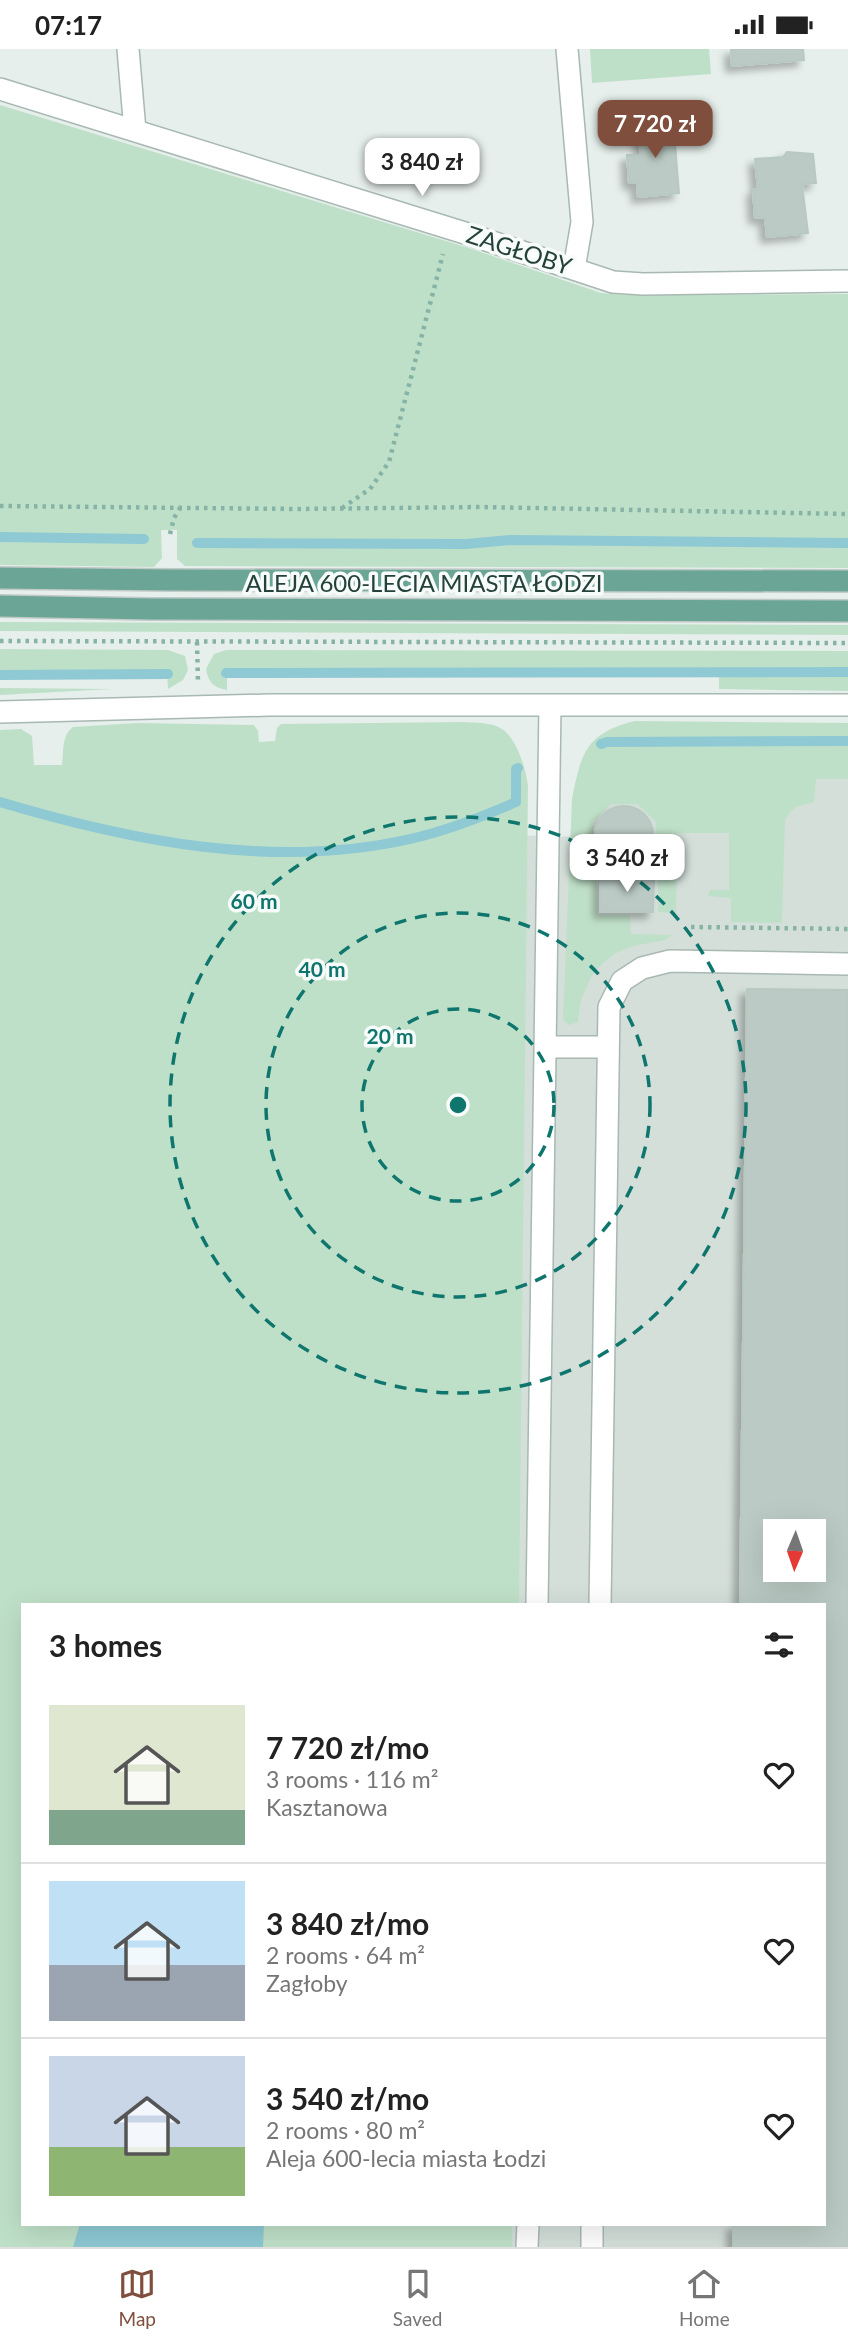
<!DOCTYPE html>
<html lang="en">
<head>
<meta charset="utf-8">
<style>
	body { margin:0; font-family:Lato,sans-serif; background:#f2f2f2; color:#222; height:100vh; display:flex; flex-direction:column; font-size:26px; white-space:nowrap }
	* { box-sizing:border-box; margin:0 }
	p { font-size:23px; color:#767676 }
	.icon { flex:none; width:38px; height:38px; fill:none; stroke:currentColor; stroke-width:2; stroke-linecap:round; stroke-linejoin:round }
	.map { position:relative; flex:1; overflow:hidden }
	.panel { position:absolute; left:21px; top:1554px; width:805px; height:623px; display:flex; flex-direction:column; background:#fff; border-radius:0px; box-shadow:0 7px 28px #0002 }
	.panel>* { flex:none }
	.needle { width:46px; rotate:182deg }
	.fabs { position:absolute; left:763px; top:1470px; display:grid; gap:14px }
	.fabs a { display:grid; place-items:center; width:63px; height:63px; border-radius:0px; background:#fff; box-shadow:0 7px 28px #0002; font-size:35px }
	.price { position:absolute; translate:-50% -60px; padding:0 16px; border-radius:14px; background:#fff; color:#222; font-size:23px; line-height:46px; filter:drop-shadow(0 2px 4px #0008) }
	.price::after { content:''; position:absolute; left:50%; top:42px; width:21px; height:16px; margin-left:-10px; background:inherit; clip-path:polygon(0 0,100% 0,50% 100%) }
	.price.on { background:#804e3d; color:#fff }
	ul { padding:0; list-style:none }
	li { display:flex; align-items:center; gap:21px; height:175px; padding:0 28px }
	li+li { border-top:2px solid #e0e0e0 }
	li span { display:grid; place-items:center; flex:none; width:196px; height:140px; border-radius:0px; color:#555 }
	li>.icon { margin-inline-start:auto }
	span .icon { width:84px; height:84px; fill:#fffc; stroke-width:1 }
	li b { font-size:30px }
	h2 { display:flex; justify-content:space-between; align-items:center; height:84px; padding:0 28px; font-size:30px }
	.status { display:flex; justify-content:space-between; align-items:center; height:49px; padding:0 35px; background:#fff; direction:ltr }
	.status svg { height:19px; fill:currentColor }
	.tabs { display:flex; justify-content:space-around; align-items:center; height:98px; border-top:2px solid #e0e0e0; background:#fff; font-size:19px; color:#767676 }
	.tabs a { display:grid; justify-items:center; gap:4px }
	.tabs .on { color:#804e3d }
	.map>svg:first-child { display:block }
	.built { fill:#d4dfda; fill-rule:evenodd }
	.green { fill:#bfe0c8 }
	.water { fill:#8ec9d4 }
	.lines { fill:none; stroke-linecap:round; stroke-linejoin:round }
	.stream { stroke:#8ec9d4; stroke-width:10 }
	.building { fill:#bbcac4; stroke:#b8c9c2; stroke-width:2; fill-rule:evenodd; filter:url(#shadow) }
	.minor-casing { stroke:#a8b8b2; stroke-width:24 }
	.major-casing { stroke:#c2cac8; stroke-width:24 }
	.path { stroke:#86b3a5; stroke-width:4.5; stroke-dasharray:3.5 5; stroke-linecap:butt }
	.minor { stroke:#fff; stroke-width:21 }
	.major { stroke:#6aa596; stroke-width:21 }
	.ring { fill:none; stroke:#0f766e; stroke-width:3.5; stroke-dasharray:12 9 }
	.labels { text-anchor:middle; stroke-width:7; stroke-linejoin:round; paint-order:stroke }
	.street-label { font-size:24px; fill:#24423a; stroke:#f7fbf9 }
	.centre { fill:#0f766e; stroke:#f7fbf9; stroke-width:3.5 }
	.ring-label { font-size:21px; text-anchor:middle; font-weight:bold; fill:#0f766e; stroke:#f7fbf9; stroke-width:7; stroke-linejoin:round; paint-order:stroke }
</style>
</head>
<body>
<div class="status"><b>07:17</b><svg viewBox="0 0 49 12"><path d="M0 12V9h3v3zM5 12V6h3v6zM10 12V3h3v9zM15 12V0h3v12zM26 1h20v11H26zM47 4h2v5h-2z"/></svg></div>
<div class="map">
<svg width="848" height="2198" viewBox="0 0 848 2198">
	<defs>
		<filter id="shadow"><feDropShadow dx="-6" dy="6" stdDeviation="3.5" flood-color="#0004"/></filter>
	</defs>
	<rect width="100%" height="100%" fill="#e6efeb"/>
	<!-- built -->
	<path class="built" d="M848 682V2198H491V2175H824V1556H499L508 786 583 788V763ZM775 1482H814V1521H775Z"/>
	<!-- green -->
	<path class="green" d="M590 0H709L711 25 592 34Z
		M0 56 469 199 601 244 629 246 848 245V519L185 517 177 510V481H161L162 509 154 518 0 516Z
		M0 573 848 576V586L0 582Z
		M0 600 168 601 185 607 188 621 183 631 168 640 167 622 0 623Z
		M226 601 848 602V642L719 640V620L227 622V641C214 639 208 633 206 620L214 605Z
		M0 640V639L112 640 0 646Z
		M635 672 848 674V730H816L814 753C798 758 796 754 785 771L782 874 731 873V849L708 847 710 841H729V784H677L676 864 658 863V821L649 805 655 799 656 773 637 755H611L593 773V799L606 813 596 821 597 866H630L631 885 672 886 665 891 633 897 614 905 602 915 591 928 581 951 578 973 569 976 563 971 572 750C581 704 586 684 635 672Z
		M463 673C475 674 492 673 502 680 517 690 526 720 528 737L519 1556H23V2175H512V2198H0V681L21 680 32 687 34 716H62C64 703 61 687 73 678L137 674 254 676 258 682 259 693 275 692 277 679 281 675Z"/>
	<!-- water -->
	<path class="water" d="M80 2175H264L263 2198H73Z"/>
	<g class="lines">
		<!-- stream -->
		<path class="stream" d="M0 488 144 490
			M197 494 466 495 511 491 848 494
			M226 624 848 623
			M0 626 168 625
			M601 695 607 693 848 692
			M0 753C131 792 274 821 410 790 446 782 482 768 516 753V720L518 719"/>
	</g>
	<!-- building -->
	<path class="building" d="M731 0H803L804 11 732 17Z
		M673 71 679 144 638 148 637 134H629L627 106H641L639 73Z
		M787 103 813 105 816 134 802 135 808 184 767 188 765 168 755 169 753 141 758 140 755 110 783 108Z
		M595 786a29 29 0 1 1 58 0a29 29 0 1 1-58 0Z
		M600 827 654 828 653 863H600Z
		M747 940 848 941V2198H733V2175H824V1556H740ZM775 1482H814V1521H775Z"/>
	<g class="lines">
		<defs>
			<path id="minor" d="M128 0 135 82
				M567 0 582 173 574 220
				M0 40 468 185 613 233 643 235 848 232
				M0 663 269 656H848
				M545 998H607
				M537 1556 550 656
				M600 1556 609 958 622 932 642 919 670 912 848 915
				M527 2198 528 2175
				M592 2198V2175"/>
			<path id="major" d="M0 529 170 531 848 532
				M0 557 151 560 848 562"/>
		</defs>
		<!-- minor casing -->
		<use href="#minor" class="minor-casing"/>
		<!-- major casing -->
		<use href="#major" class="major-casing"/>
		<!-- path -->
		<path class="path" d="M0 457 297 460 480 458 848 465
			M342 459 370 440 389 413 443 205
			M170 485 174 469 180 459
			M0 592 848 594
			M197 593 198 634
			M691 878 848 880"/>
		<!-- minor -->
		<use href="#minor" class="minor"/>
		<!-- major -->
		<use href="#major" class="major"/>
	</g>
	<!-- distance rings -->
	<g class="ring">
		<circle cx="458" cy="1056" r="96"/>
		<circle cx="458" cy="1056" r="192"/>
		<circle cx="458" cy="1056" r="288"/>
	</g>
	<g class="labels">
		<!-- street labels -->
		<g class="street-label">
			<text transform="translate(519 202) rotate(18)" y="8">ZAGŁOBY</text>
			<text x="424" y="543">ALEJA 600-LECIA MIASTA ŁODZI</text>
		</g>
	</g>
	<circle cx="458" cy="1056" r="10" class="centre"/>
	<g class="ring-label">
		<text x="254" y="860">60 m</text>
		<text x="322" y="928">40 m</text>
		<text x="390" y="995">20 m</text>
	</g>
</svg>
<div class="fabs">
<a><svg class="needle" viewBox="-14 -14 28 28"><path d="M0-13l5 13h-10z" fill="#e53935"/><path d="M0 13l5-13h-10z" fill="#767676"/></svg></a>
</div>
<b class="price on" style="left:655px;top:111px">7 720 zł</b>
<b class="price" style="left:422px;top:149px">3 840 zł</b>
<b class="price" style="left:627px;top:845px">3 540 zł</b>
<section class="panel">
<h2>3 homes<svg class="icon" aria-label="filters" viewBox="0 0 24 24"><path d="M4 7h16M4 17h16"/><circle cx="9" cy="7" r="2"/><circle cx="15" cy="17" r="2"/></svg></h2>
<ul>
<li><span style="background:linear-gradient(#dfe7d0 75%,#7fa58c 0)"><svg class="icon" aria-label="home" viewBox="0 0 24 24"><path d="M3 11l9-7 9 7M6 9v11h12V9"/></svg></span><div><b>7 720 zł/mo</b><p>3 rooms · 116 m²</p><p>Kasztanowa</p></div><svg class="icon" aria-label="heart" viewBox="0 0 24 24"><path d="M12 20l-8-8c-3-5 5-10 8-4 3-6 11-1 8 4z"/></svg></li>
<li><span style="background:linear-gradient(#bfe0f5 60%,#9aa5b1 0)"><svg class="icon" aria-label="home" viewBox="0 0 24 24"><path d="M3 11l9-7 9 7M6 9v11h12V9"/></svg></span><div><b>3 840 zł/mo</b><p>2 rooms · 64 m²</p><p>Zagłoby</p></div><svg class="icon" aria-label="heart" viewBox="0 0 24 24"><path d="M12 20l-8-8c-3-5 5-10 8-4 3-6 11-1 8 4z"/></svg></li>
<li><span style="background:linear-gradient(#c9d6e8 65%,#8fb573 0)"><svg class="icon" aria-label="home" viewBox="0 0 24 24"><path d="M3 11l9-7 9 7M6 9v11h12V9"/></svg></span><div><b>3 540 zł/mo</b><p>2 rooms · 80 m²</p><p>Aleja 600-lecia miasta Łodzi</p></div><svg class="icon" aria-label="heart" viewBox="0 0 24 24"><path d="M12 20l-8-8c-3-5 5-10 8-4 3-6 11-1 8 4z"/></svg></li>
</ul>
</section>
</div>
<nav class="tabs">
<a class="on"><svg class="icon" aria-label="map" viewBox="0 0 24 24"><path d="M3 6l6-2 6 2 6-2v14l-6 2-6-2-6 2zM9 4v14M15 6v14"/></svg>Map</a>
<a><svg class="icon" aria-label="saved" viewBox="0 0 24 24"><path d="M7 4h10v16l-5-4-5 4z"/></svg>Saved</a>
<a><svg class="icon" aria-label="home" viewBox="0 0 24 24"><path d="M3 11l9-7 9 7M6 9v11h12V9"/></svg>Home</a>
</nav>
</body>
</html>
